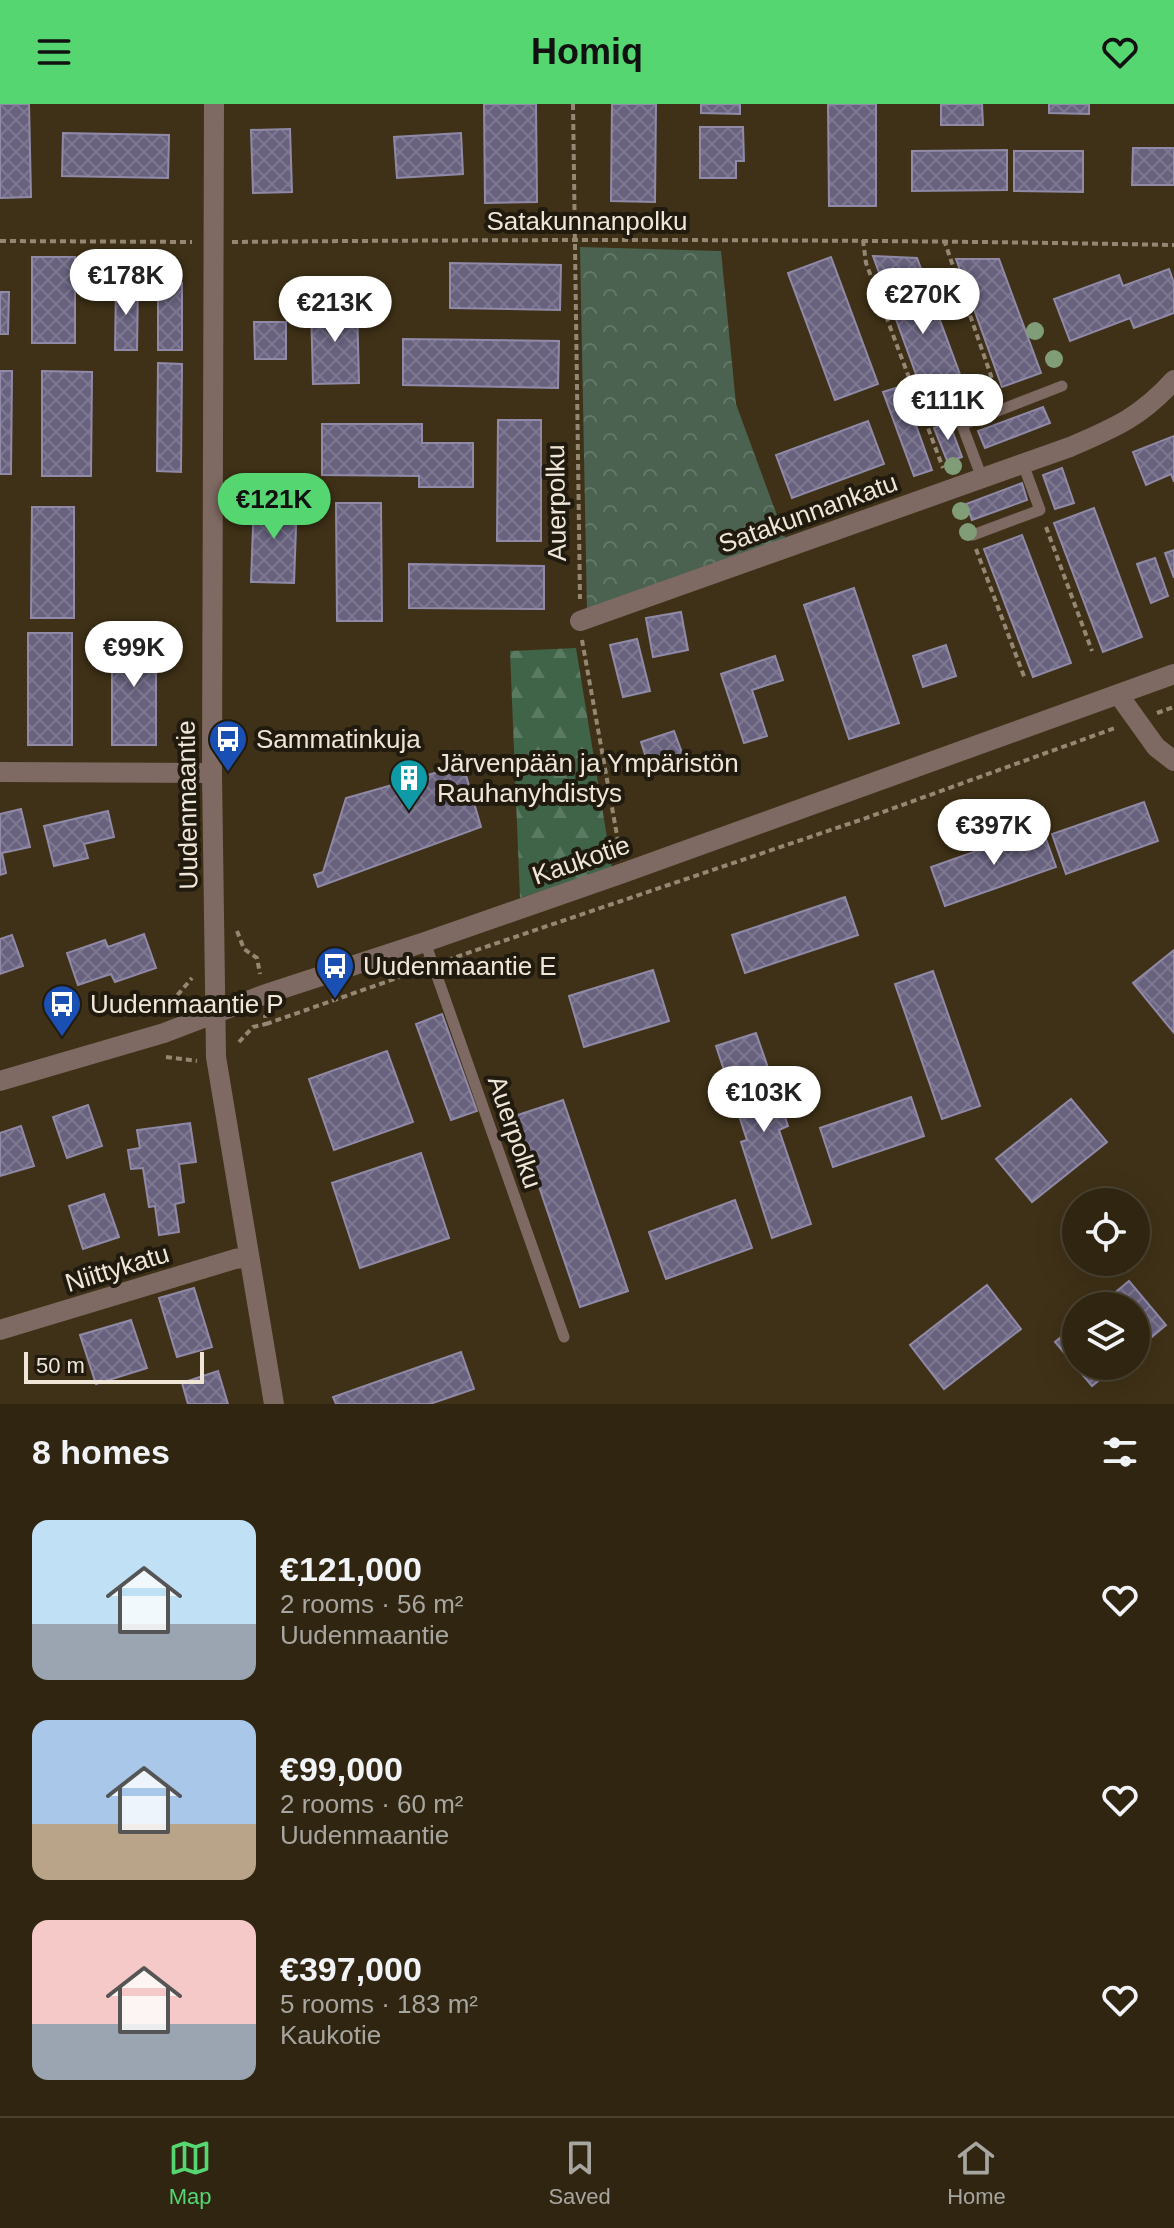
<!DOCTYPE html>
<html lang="en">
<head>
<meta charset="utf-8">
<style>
	body { margin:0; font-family:Arial,sans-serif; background:#372d1a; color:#f1f3f6; height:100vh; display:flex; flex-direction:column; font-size:30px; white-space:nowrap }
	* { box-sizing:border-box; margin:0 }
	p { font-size:26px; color:#a7a59f }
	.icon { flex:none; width:44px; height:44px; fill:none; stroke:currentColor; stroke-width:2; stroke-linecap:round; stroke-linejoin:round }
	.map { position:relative; height:1300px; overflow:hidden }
	.details { display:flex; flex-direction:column; background:#2f2511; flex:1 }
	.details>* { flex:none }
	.controls { position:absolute; left:1062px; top:1084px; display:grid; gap:16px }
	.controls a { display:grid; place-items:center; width:88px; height:88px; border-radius:50%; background:#2f2511; box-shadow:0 8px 32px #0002,0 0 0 2px #4a4231; font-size:40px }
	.scale { position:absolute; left:24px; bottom:20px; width:180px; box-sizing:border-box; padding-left:8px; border:4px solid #efe6d7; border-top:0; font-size:22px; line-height:28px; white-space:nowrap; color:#efe6d7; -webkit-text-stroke:6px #201a0f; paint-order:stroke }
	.price { position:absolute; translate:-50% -68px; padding:0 18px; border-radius:28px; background:#fff; color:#222; font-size:26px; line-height:52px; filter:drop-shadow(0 2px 4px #0008) }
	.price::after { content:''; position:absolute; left:50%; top:48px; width:24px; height:18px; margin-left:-12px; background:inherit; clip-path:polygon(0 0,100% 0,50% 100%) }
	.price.active { background:#55d671; color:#111 }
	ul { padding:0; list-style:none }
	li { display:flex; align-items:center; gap:24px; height:200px; padding:0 32px }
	li span { display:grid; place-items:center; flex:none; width:224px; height:160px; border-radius:16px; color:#555 }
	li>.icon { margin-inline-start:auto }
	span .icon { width:96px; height:96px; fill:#fffc; stroke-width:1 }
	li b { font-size:34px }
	h2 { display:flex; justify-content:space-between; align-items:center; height:96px; padding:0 32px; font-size:34px }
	header { display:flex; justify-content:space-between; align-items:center; height:104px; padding:0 32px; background:#55d671; color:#111; font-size:36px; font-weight:600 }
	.menu { display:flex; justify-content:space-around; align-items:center; height:112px; border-top:2px solid #4a4231; background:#2f2511; font-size:22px; color:#a7a59f }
	.menu a { display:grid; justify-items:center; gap:4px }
	.menu .active { color:#55d671 }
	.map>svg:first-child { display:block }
	.forest { fill:url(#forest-firs) }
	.park { fill:url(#park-crowns) }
	.building { fill:url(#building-cross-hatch); stroke:#908aa8; stroke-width:2 }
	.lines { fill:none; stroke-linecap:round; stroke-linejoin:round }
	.path { stroke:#948874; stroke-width:4; stroke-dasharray:6 4; stroke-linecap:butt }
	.service { stroke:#7e6a62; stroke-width:11 }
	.minor { stroke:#7e6a62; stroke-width:20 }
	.tree { fill:#819d77 }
	.labels { text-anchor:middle; stroke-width:8; stroke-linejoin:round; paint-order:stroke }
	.street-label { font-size:26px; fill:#efe6d7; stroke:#201a0f }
	.poi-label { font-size:26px; fill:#efe6d7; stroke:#201a0f; text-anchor:start }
</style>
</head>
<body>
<header><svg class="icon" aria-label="menu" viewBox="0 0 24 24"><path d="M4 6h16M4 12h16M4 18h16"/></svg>Homiq<svg class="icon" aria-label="heart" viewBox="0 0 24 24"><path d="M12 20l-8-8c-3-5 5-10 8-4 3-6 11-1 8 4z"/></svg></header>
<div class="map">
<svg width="1174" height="1300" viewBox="0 0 1174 1300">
	<defs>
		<pattern id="forest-firs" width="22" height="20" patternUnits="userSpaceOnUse" patternTransform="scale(2)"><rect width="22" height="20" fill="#3f6448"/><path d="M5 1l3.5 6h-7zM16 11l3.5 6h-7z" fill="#5b7a62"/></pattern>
		<pattern id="park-crowns" width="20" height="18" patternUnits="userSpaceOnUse" patternTransform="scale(2)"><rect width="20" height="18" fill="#4a624f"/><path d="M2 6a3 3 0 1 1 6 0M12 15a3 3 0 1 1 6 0" fill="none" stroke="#647868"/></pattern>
		<pattern id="building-cross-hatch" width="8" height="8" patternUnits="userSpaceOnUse" patternTransform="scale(2)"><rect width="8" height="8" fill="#68627f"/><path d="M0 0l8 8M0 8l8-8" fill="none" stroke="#7e7890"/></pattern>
	</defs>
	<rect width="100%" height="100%" fill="#3f3117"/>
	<!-- forest -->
	<path class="forest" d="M576 544 612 764 520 794 510 547Z"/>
	<!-- park -->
	<path class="park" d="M580 143 721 147 736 300 786 436 587 508Z"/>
	<!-- building -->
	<path class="building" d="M0 0H29L31 93 0 94Z
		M484 0H536L537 98 485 99Z
		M612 0H656L655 98 611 97Z
		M701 0H740V10L701 9Z
		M828 0H876V102H829Z
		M941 0H982L983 21H941Z
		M1049 0H1089V10L1049 9Z
		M700 23H743L744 57H736V74H700Z
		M290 25 292 88 253 89 251 26Z
		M63 29 169 31 168 74 62 72Z
		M461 29 463 70 397 74 394 33Z
		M1133 44H1174V81H1132Z
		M1007 46V86L912 87V47Z
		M1014 47H1083V88L1014 87Z
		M873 152 917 154 972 303 933 317Z
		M32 153H75V239H32Z
		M831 153 878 280 835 296 788 169Z
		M956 155H999L1041 269 1002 283Z
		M450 159 561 161 560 206 450 204Z
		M1169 165 1174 179V209L1134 224 1130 214 1070 237 1054 195 1119 171 1123 182Z
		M116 179 138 180 137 246H115Z
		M158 179H182V246H158Z
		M0 188H9L8 230H0Z
		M357 200 359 279 313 280 311 201Z
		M254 218H286V255H255Z
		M403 235 559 237 558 284 403 281Z
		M158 259 182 260 181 368 157 367Z
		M0 267H12L11 370H0Z
		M42 267 92 268 91 372H42Z
		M902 282 932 366 914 372 883 288Z
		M1043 303 1050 319 985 344 978 327Z
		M498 316H541V437H497Z
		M868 317 884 360 792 394 776 351Z
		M949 318 962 353 948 359 934 324Z
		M322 320H422V339H473V383H419V372L322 371Z
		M1174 332V378L1171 370 1146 381 1133 348Z
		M1062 364 1074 399 1055 405 1043 371Z
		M1022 379 1027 396 972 416 966 400Z
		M254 395 297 396 294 479 251 478Z
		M336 399H381L382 517H337Z
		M32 403H74V514H31Z
		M1094 404 1142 533 1103 548 1054 419Z
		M1022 431 1071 559 1033 573 984 445Z
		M1174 446V474L1165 449Z
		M1155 454 1168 492 1151 499 1137 460Z
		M409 460 544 462V505L409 504Z
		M854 484 899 619 849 635 804 501Z
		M681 508 688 546 653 553 646 514Z
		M28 529H72V641H28Z
		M112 529H156V641H112Z
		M637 535 650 587 623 593 610 541Z
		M946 541 956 572 923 583 913 552Z
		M775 552 783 576 752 586 767 632 744 639 721 570Z
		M674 627 685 657 651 669 641 638Z
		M463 661 481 723 318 783 314 771 323 768 346 694Z
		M1144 698 1158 737 1066 770 1052 730Z
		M21 705 30 743 2 749 6 769 0 771V710Z
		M108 707 114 733 84 740 88 754 54 762 44 722Z
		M1042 724 1056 763 945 802 931 763Z
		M845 793 858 831 745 869 732 831Z
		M144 830 156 864 115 878 111 870 78 881 67 849 105 836 108 843Z
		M12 831 23 862 0 870V835Z
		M1174 846V929L1133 879Z
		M653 866 669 917 584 943 569 892Z
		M933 867 980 1002 942 1015 895 880Z
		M442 910 477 1007 451 1016 416 920Z
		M756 929 788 1022 779 1026 811 1120 772 1134 741 1038 747 1036 716 942Z
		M387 947 413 1018 334 1046 309 975Z
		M911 993 924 1032 833 1063 820 1024Z
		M1071 995 1107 1038 1032 1098 996 1055Z
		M563 996 628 1187 580 1203 515 1012Z
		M88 1001 102 1042 67 1054 53 1013Z
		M190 1019 196 1058 179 1060 184 1098 175 1100 179 1128 159 1131 155 1102 149 1103 143 1064 131 1065 128 1046 140 1044 137 1026Z
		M21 1022 34 1062 0 1072V1029Z
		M421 1049 449 1134 360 1164 332 1079Z
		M104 1090 119 1133 83 1145 69 1102Z
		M735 1096 752 1144 666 1175 649 1128Z
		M1129 1177 1166 1221 1136 1246V1202H1099Z
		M987 1181 1021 1225 944 1285 910 1241Z
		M194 1184 212 1243 177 1253 159 1194Z
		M131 1216 147 1264 96 1280 80 1231Z
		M1076 1221V1262H1116L1092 1282 1055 1238Z
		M461 1248 474 1285 430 1300H336L333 1293Z
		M218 1267 228 1300H188L182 1279Z"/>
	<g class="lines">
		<!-- path -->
		<path class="path" d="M573 0 580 495
			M863 136 866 159 943 364
			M944 136 997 289
			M0 137 192 138
			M232 138C546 135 860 135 1174 141
			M1046 423 1092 547
			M976 445 1025 575
			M582 536 620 748
			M1157 609 1174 603
			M237 827 244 845 257 854 260 870
			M447 856 869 713 1115 624
			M159 907 157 900 175 894 192 874
			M266 920 417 867
			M239 938 253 923 266 920 265 911
			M166 953 197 957"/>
		<!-- service -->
		<path class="service" d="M982 374 962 321 1062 282
			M973 431 1040 406 1023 360
			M425 838 564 1233"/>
		<!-- minor -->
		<path class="minor" d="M214 0 212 669 216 953 274 1300
			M580 517 1070 343C1114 324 1141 313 1174 276
			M1118 590 1156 643 1174 657
			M0 668 212 669
			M0 977 164 929 263 891 425 838 623 769 1174 570
			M0 1226 235 1155 249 1153"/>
	</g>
	<!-- trees -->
	<g class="tree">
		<circle cx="1035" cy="227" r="9"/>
		<circle cx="1054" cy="255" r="9"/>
		<circle cx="953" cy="362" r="9"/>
		<circle cx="961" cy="407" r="9"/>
		<circle cx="968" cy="428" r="9"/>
	</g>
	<!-- icons -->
	<defs>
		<symbol id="bus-pin" viewBox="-11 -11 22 30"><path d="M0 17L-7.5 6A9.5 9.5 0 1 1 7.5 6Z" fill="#1a4fb4" stroke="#201a0f"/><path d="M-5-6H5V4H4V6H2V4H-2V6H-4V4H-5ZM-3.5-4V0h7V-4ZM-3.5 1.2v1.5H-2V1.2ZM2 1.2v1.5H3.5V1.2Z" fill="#fff"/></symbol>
		<symbol id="building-pin" viewBox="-11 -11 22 30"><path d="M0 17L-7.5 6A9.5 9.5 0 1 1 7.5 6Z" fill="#0f9aa8" stroke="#201a0f"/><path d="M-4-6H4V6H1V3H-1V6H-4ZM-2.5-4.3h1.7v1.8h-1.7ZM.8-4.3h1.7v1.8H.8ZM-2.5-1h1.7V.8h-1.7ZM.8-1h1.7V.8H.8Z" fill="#fff"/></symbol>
	</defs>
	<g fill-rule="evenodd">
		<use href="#bus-pin" x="206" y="613" width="44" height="60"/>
		<use href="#building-pin" x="387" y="652" width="44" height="60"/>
		<use href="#bus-pin" x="313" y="840" width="44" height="60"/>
		<use href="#bus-pin" x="40" y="878" width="44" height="60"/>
	</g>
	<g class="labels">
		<!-- street labels -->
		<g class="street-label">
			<text x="587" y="126">Satakunnanpolku</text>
			<text transform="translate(556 399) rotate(-91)" y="9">Auerpolku</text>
			<text transform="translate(808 409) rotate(-20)" y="9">Satakunnankatu</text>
			<text transform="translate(187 701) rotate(-91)" y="9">Uudenmaantie</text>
			<text transform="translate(581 756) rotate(-19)" y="9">Kaukotie</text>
			<text transform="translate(515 1028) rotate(71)" y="9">Auerpolku</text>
			<text transform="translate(117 1164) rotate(-17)" y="9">Niittykatu</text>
		</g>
		<!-- poi labels -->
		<g class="poi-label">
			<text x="256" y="644">Sammatinkuja</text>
			<text x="437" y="668">Järvenpään ja Ympäristön<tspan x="437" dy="30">Rauhanyhdistys</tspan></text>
			<text x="363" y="871">Uudenmaantie E</text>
			<text x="90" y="909">Uudenmaantie P</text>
		</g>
	</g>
</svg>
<div class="controls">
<a><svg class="icon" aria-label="locate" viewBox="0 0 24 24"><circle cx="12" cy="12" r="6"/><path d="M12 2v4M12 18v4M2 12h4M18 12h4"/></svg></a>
<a><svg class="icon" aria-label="layers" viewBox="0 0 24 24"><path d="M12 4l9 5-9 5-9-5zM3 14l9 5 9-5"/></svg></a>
</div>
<div class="scale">50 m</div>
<b class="price" style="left:126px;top:213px">€178K</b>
<b class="price" style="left:923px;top:232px">€270K</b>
<b class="price" style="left:335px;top:240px">€213K</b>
<b class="price" style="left:948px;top:338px">€111K</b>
<b class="price active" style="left:274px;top:437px">€121K</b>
<b class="price" style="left:134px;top:585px">€99K</b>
<b class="price" style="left:994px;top:763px">€397K</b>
<b class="price" style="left:764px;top:1030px">€103K</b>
</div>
<section class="details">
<h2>8 homes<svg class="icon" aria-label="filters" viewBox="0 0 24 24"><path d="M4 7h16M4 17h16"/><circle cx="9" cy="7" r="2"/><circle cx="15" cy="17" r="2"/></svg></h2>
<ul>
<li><span style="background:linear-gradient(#bfe0f5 65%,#9aa5b1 0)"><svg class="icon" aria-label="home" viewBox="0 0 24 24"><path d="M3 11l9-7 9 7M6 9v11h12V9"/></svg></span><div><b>€121,000</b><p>2 rooms · 56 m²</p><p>Uudenmaantie</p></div><svg class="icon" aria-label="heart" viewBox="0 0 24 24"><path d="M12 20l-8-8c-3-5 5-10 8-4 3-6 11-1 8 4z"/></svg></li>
<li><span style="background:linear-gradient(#a9c7e8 65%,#b9a48a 0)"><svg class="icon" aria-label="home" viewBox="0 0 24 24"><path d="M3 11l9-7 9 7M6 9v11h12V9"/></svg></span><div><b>€99,000</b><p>2 rooms · 60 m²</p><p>Uudenmaantie</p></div><svg class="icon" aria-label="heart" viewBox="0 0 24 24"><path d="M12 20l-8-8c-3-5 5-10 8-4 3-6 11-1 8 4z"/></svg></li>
<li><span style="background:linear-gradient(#f6c9c9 65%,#9aa5b1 0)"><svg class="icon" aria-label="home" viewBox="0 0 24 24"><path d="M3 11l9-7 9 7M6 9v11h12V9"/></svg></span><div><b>€397,000</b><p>5 rooms · 183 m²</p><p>Kaukotie</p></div><svg class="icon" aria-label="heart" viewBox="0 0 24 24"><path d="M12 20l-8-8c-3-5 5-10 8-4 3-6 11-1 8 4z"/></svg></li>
</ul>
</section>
<nav class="menu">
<a class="active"><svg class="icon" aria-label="map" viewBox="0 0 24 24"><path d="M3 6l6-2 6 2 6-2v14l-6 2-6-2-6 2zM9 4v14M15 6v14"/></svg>Map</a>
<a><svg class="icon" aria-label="saved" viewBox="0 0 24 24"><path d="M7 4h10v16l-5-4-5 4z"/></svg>Saved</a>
<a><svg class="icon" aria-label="home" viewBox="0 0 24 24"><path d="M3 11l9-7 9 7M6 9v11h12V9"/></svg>Home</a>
</nav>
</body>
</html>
